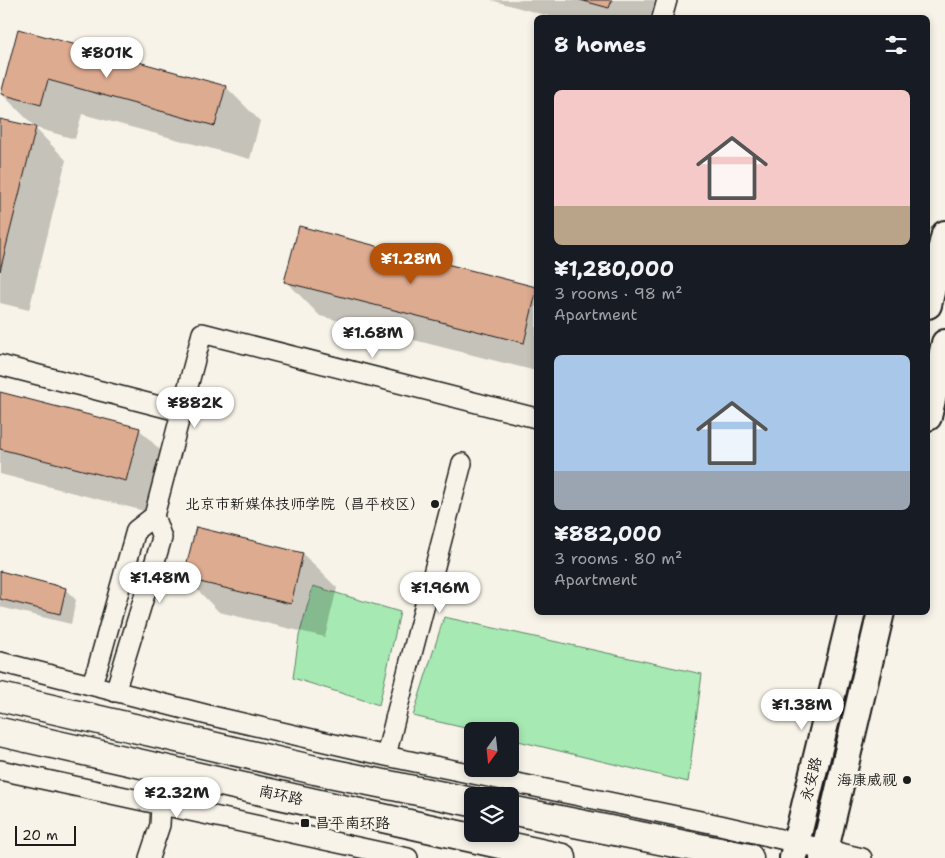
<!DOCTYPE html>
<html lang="en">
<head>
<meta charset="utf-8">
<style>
	body { margin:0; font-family:"Shantell Sans","LXGW WenKai TC",sans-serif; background:#242831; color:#f1f3f6; height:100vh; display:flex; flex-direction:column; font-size:19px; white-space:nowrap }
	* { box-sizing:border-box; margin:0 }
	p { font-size:16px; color:#9ea1a6 }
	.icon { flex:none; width:28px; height:28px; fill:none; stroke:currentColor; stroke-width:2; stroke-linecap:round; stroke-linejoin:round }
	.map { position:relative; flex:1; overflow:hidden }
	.side { position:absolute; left:534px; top:15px; width:396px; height:600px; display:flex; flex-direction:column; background:#171b24; border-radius:8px; box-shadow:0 2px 8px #0003 }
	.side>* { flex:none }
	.needle { width:32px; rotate:195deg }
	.fabs { position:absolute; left:464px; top:722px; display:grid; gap:10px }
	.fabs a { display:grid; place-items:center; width:55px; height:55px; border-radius:8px; background:#171b24; box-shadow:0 2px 8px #0003; font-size:25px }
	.scale { position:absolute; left:15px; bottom:12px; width:61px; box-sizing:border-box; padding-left:5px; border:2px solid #1c1c1c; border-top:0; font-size:14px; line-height:18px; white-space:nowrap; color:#1c1c1c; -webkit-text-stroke:4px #f7f3e8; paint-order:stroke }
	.price { position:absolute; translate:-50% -42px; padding:0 11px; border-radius:18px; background:#fff; color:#222; font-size:16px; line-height:32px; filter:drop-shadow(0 1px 2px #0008) }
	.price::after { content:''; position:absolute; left:50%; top:30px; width:15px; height:11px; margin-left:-8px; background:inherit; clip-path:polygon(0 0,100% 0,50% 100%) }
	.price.current { background:#b45309; color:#fff }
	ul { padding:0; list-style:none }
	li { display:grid; align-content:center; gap:10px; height:265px; padding:0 20px }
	li span { display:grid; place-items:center; height:155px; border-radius:8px; color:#555 }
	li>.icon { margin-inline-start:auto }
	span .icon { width:90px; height:90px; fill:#fffc; stroke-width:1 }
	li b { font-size:21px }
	h2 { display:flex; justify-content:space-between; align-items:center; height:60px; padding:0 20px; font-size:21px }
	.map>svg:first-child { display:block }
	.green { fill:#a6e9b2; stroke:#618267 }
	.shadow { fill:#0003 }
	.building { fill:#ddab90; stroke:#1c1c1c }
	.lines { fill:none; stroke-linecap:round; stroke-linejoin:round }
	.minor-casing { stroke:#1c1c1c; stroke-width:22 }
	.secondary-casing { stroke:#1c1c1c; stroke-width:30 }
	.primary-casing { stroke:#1c1c1c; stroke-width:31 }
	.minor { stroke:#f7f3e8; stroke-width:19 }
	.secondary { stroke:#f7f3e8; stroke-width:26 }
	.primary { stroke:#f7f3e8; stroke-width:28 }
	.poi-dot { fill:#1c1c1c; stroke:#f7f3e8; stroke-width:2 }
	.labels { text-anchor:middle; stroke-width:4.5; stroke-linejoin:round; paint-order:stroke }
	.poi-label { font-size:15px; fill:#1c1c1c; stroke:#f7f3e8; text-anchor:end }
	.street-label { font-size:15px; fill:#1c1c1c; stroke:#f7f3e8 }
</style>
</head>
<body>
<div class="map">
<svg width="945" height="858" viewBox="0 0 945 858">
	<rect width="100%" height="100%" fill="#f7f3e8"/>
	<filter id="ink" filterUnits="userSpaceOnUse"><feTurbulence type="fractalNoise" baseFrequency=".02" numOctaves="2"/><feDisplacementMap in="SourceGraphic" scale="10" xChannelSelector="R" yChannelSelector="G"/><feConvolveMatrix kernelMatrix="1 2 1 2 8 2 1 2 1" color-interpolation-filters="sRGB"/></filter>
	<g filter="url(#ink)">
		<!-- green -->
		<path class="green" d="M313 586 400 612 379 705 293 678 299 636Z
			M444 617 702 674 688 782 510 739V731H478L413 716Z"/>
		<!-- shadow -->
		<path class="shadow" d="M491 0H655L650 18H555Z
			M19 31 226 87 260 121 250 159 82 114 75 139 36 128 2 94Z
			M0 120 35 128 66 160 29 310 0 303Z
			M300 227 536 288V371L320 316 286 281Z
			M0 394 139 429 173 463 160 515 0 474Z
			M303 554 337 588 325 637 219 612 185 577Z
			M0 572 65 589 76 600 71 624 0 607Z"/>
		<!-- building -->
		<path class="building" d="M580 0H612L609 8Z
			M18 29 226 86 215 126 48 80 41 105 1 94Z
			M0 119 36 127 0 271Z
			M299 226 536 287V293L524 343 284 282Z
			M0 392 140 428 126 481 0 449Z
			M196 527 303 553 291 604 183 578Z
			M0 571 66 588 60 614 0 599Z"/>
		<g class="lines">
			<defs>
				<path id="minor" d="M662 18 667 0
					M0 365 182 412
					M0 662 208 715 386 756 720 825 862 858
					M91 685 98 666 136 530 154 516
					M115 692 162 538 154 516 202 333 536 418
					M386 756 397 711 462 463
					M0 770 408 858
					M149 858 160 825 161 805 168 771"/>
				<path id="secondary" d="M928 305 945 234
					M928 417 945 343
					M793 858 796 843 852 612
					M823 858 881 612"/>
				<path id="primary" d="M0 697 315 770 472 802
					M0 732C187 775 375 816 562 858
					M510 810 749 858"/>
			</defs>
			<!-- minor casing -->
			<use href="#minor" class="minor-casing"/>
			<!-- secondary casing -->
			<use href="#secondary" class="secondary-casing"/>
			<!-- primary casing -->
			<use href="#primary" class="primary-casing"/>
			<!-- minor -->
			<use href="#minor" class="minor"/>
			<!-- secondary -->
			<use href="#secondary" class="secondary"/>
			<!-- primary -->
			<use href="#primary" class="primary"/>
		</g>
	</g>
	<!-- markers -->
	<g class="poi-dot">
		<circle cx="435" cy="504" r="5"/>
		<circle cx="907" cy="780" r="5"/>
		<rect x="300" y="818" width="10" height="10" rx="2.5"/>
	</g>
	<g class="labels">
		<!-- poi labels -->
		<g class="poi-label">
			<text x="425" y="509">北京市新媒体技师学院（昌平校区）</text>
			<text x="897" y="785">海康威视</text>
			<text x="315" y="828" text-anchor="start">昌平南环路</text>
		</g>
		<!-- street labels -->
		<g class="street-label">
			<text transform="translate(811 779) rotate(-76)" y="5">永安路</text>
			<text transform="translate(281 795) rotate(12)" y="5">南环路</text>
		</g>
	</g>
</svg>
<div class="fabs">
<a><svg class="needle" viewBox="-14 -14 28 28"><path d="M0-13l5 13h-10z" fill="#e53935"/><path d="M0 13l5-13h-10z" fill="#9ea1a6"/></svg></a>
<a><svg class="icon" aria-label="layers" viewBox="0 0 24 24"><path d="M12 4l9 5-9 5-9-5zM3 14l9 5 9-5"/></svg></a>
</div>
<div class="scale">20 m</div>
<b class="price" style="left:107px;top:79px">¥801K</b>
<b class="price current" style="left:411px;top:285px">¥1.28M</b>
<b class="price" style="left:373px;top:359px">¥1.68M</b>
<b class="price" style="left:195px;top:429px">¥882K</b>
<b class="price" style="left:160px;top:604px">¥1.48M</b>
<b class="price" style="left:440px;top:614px">¥1.96M</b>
<b class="price" style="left:802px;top:731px">¥1.38M</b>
<b class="price" style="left:177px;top:819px">¥2.32M</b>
<section class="side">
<h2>8 homes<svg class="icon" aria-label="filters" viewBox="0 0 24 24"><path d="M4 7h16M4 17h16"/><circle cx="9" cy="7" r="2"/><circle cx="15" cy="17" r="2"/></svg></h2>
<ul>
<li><span style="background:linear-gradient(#f6c9c9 75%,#b9a48a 0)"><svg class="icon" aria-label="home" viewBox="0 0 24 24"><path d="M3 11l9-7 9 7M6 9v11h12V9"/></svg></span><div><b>¥1,280,000</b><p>3 rooms · 98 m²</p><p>Apartment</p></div></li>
<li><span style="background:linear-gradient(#a9c7e8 75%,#9aa5b1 0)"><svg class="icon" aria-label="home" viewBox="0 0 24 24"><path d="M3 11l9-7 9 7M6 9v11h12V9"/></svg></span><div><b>¥882,000</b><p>3 rooms · 80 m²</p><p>Apartment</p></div></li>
</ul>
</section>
</div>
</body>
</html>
